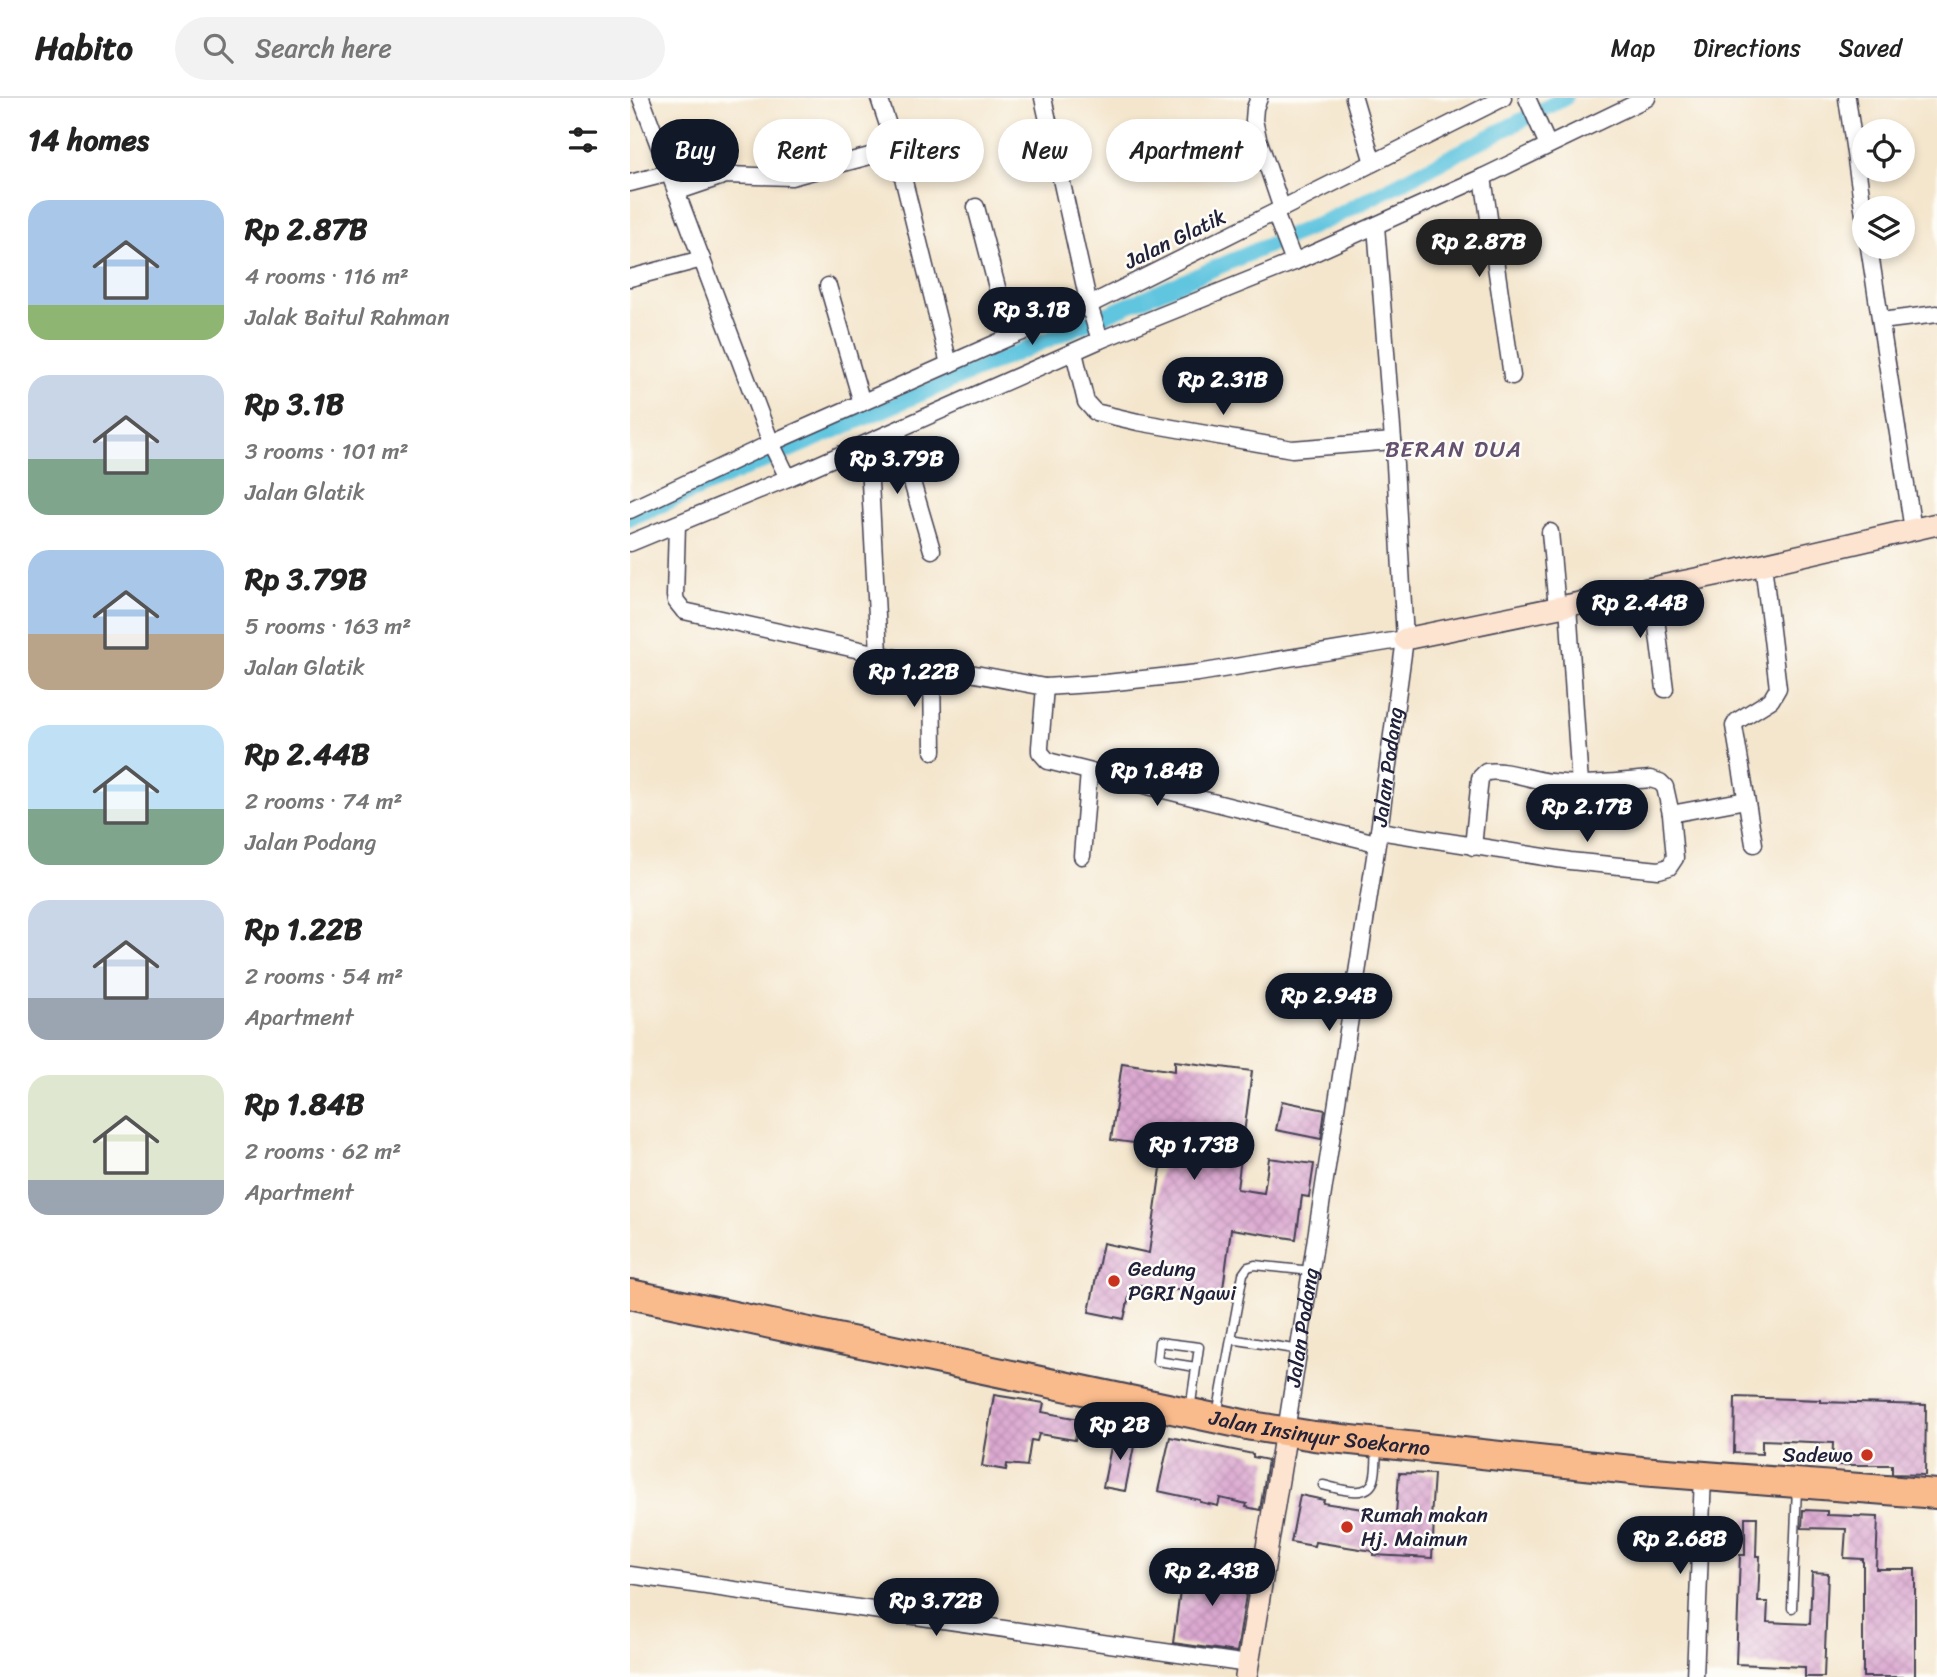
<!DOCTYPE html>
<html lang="en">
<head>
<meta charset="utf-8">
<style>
	body { margin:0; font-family:Sriracha,sans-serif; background:#f2f2f2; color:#222; height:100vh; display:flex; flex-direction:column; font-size:26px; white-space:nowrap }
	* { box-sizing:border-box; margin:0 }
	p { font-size:23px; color:#767676 }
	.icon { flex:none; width:38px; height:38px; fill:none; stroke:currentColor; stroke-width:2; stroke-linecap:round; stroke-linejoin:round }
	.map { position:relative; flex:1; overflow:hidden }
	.details { display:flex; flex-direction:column; background:#fff; width:630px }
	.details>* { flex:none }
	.hud { position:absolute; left:21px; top:21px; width:665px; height:63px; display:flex; gap:14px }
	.fabs { position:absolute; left:1222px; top:21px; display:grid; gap:14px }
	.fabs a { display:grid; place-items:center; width:63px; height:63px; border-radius:50%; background:#fff; box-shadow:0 4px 10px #0003; font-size:35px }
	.price { position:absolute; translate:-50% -60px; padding:0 16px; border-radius:24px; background:#111827; color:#fff; font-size:23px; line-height:46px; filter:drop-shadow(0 2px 4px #0008) }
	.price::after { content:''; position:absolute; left:50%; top:42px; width:21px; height:16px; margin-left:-10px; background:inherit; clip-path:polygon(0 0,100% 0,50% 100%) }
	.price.selected { background:#222; color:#fff }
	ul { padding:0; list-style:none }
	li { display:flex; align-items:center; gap:21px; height:175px; padding:0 28px }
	li span { display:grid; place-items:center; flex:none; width:196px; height:140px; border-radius:21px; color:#555 }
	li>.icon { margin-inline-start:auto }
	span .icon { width:84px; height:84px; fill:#fffc; stroke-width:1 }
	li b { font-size:30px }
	h2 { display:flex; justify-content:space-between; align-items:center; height:84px; padding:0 28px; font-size:30px }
	.pill { padding:0 24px; border-radius:32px; background:#fff; box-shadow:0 4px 10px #0003; font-size:24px; line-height:63px }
	.pill.selected { background:#111827; color:#fff }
	header { display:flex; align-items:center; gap:42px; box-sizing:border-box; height:98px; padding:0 35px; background:#fff; border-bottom:2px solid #e0e0e0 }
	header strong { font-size:33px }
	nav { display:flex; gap:38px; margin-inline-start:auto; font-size:24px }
	.search { width:490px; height:63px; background:#f2f2f2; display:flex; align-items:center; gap:18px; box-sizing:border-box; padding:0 24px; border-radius:38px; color:#767676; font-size:26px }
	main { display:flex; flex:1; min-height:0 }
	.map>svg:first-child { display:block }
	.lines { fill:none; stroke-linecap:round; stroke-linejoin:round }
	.canal { stroke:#61c5df; stroke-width:16 }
	.building { fill:url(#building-cross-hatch) }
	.lane-casing { stroke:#423f51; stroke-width:11 }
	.street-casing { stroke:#423f51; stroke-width:19 }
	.secondary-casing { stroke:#423f51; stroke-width:24 }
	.highway-casing { stroke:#423f51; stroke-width:32 }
	.lane { stroke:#fff; stroke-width:8 }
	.street { stroke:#fff; stroke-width:16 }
	.secondary { stroke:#fde4d1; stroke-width:21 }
	.highway { stroke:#fabb8c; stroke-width:28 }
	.poi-dot { fill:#c8321e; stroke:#fdfcf7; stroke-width:2.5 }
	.labels { text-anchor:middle; stroke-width:5; stroke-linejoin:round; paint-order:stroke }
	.street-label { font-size:21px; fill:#22223b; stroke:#fdfcf7 }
	.poi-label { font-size:21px; fill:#22223b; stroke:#fdfcf7; text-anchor:start }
	.neighbourhood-label { font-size:23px; letter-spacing:2px; fill:#63516f; stroke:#fdfcf7 }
</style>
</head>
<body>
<header>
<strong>Habito</strong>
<div class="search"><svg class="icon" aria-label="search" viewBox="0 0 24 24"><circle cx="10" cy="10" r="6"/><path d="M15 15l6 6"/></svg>Search here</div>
<nav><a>Map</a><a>Directions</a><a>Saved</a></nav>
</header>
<main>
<section class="details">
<h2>14 homes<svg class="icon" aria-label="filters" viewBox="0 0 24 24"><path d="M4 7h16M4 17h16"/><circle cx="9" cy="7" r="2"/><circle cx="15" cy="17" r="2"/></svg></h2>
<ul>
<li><span style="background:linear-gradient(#a9c7e8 75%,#8fb573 0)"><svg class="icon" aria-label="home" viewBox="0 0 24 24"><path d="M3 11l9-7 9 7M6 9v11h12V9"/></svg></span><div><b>Rp 2.87B</b><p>4 rooms · 116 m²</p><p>Jalak Baitul Rahman</p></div></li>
<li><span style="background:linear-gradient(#c9d6e8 60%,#7fa58c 0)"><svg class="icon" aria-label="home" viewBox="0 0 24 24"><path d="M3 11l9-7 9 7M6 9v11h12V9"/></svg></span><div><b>Rp 3.1B</b><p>3 rooms · 101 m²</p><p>Jalan Glatik</p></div></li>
<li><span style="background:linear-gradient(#a9c7e8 60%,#b9a48a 0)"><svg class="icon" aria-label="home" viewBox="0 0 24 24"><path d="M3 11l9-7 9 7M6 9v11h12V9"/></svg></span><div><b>Rp 3.79B</b><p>5 rooms · 163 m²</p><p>Jalan Glatik</p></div></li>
<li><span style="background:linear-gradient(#bfe0f5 60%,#7fa58c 0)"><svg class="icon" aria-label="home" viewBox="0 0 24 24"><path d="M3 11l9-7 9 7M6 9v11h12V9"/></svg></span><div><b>Rp 2.44B</b><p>2 rooms · 74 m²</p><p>Jalan Podang</p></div></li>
<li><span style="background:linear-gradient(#c9d6e8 70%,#9aa5b1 0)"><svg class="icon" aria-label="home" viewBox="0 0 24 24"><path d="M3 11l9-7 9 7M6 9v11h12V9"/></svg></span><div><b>Rp 1.22B</b><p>2 rooms · 54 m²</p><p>Apartment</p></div></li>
<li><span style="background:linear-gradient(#dfe7d0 75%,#9aa5b1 0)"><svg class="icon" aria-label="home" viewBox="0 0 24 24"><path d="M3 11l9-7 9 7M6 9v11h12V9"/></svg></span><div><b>Rp 1.84B</b><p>2 rooms · 62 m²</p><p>Apartment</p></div></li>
</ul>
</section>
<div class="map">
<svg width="1307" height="1579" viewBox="0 0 1307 1579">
	<defs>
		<pattern id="building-cross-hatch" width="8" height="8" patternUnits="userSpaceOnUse" patternTransform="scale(1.75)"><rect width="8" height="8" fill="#dba8d0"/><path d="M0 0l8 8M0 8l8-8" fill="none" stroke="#bc90b4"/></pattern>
	</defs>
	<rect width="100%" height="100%" fill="#fdfcf7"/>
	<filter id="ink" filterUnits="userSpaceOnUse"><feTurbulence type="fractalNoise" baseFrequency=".0143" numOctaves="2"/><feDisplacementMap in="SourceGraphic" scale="14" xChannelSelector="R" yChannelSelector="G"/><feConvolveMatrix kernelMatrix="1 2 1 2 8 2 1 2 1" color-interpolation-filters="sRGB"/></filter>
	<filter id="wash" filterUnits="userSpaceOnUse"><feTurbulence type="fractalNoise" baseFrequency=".00686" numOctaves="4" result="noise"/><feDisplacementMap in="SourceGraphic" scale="28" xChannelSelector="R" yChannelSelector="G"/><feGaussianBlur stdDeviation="1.57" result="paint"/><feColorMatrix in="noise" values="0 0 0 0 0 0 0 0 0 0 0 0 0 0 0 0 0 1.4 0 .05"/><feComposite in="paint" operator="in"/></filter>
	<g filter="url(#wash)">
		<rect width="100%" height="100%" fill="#f4e6cd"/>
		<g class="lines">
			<!-- canal -->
			<path class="canal" d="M0 420 700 121 935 0"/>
		</g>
		<g id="blocks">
			<!-- building -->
			<path class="building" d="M545 963 622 973 607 1091 634 1095 639 1060 684 1066 679 1099 672 1098 666 1141 601 1131 592 1198 502 1186 494 1221 459 1214 473 1145 519 1155 534 1049 481 1042 492 965 545 973Z
				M652 1003 695 1012 691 1041 646 1032Z
				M364 1297 414 1305 412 1314 449 1321 445 1342 409 1336 407 1343 401 1342 397 1368 377 1366 376 1372 352 1368Z
				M1105 1299 1191 1302V1304L1296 1307 1295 1377 1262 1376V1367H1202L1203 1345 1132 1342V1356L1104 1355Z
				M484 1334 506 1338 495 1393 473 1389Z
				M540 1339 623 1356V1359L638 1362 630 1412 616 1409 617 1406 590 1400 588 1408 570 1404V1402L528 1393Z
				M769 1375 804 1376 801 1421 804 1422 802 1460 743 1457V1453L685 1444 684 1448 661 1444 670 1397 694 1402 693 1405 766 1416Z
				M1173 1412 1197 1413V1417L1248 1419 1246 1471H1285V1579H1233V1461L1214 1460 1216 1431 1172 1430Z
				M1115 1419H1127L1126 1458H1130L1128 1504H1138L1137 1524 1180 1526 1182 1474 1198 1475 1194 1579H1175V1569L1106 1566 1110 1457H1115Z
				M577 1464 620 1471 607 1554 543 1545 552 1478 574 1480Z"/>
		</g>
	</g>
	<g filter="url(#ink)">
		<use href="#blocks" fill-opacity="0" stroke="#423f51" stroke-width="2"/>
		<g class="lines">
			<defs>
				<path id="lane" d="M601 1241 670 1252
					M560 1312 569 1249 529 1244 527 1263 566 1269
					M587 1317 613 1176 618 1169 625 1167 681 1173
					M693 1387C708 1390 737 1402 744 1382 747 1373 746 1358 747 1348
					M1162 1510 1167 1389"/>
				<g id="street">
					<path d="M11 0 141 345 158 380"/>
					<path d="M249 0 266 51 319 266"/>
					<path d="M413 0 459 207 470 242"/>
					<path d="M629 0 625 10 624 22 628 40 652 111"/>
					<path d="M724 0 743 65"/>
					<path d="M897 0 918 47"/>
					<path d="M1217 0 1234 117"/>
					<path d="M853 79 882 278"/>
					<path d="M0 85 39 75"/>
					<path d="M46 94 96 77 161 79 266 51"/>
					<path d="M346 109 380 239"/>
					<path d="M645 115 664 164"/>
					<path d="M1239 149 1283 432"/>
					<path d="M0 180 72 161"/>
					<path d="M198 188 232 305"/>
					<path d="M1251 223 1307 216"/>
					<path d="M444 254 456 304 465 314 508 324 662 351 763 343"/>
					<path d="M267 333 302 452"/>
					<path d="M238 346 249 556"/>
					<path d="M0 412 141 345 380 239 459 207 873 0"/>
					<path d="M47 426 45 498 46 503 54 513 302 568 415 589 476 585 568 575 775 541"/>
					<path d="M920 434 927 510"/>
					<path d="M0 445 158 380 470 242 664 164 853 79 1017 0"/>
					<path d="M1022 489 1035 591"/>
					<path d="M938 507 950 687"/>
					<path d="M302 568 303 653"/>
					<path d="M415 589 410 649V654L418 663 746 745"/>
					<path d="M749 733 940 763 1029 772 1039 769 1045 760 1041 716 1116 702"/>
					<path d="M1124 746 1104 628 1107 623 1141 602 1148 590 1133 466"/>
					<path d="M843 749 850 680 856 674C877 671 900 682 921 684 954 688 987 684 1020 681L1030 684 1035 689 1041 716"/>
					<path d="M452 758 459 674"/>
					<path id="s1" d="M656 1333 749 733 775 541 765 367 746 128"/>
					<path d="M0 1477 618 1566"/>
					<path d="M1065 1579 1073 1378"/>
				</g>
				<path id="secondary" d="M775 541 1095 475 1307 426
					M616 1579 656 1333"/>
				<g id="highway">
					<path id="s2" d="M0 1196 622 1328 684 1338 1011 1373 1307 1396"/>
				</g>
			</defs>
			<!-- lane casing -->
			<use href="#lane" class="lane-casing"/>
			<!-- street casing -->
			<use href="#street" class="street-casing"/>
			<!-- secondary casing -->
			<use href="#secondary" class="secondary-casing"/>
			<!-- highway casing -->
			<use href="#highway" class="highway-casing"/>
			<!-- lane -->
			<use href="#lane" class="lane"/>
			<!-- street -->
			<use href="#street" class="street"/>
			<!-- secondary -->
			<use href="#secondary" class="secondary"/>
			<!-- highway -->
			<use href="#highway" class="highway"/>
		</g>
	</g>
	<!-- markers -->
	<g class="poi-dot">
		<circle cx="484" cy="1183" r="7"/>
		<circle cx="1237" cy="1357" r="7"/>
		<circle cx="717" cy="1429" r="7"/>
	</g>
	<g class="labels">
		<!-- street labels -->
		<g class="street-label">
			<text transform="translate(545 141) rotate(-26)" y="7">Jalan Glatik</text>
			<text dy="7" stroke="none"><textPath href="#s1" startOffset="672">Jalan Podang</textPath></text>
			<text dy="7" stroke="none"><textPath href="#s1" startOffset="105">Jalan Podang</textPath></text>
			<text dy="7" stroke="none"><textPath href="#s2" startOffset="704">Jalan Insinyur Soekarno</textPath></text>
		</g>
		<!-- poi labels -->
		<g class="poi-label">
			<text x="498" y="1178">Gedung<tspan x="498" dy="24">PGRI Ngawi</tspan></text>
			<text x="1223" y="1364" text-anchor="end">Sadewo</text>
			<text x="731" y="1424">Rumah makan<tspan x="731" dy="24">Hj. Maimun</tspan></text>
		</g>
		<!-- neighbourhood labels -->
		<g class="neighbourhood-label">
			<text x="824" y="359">BERAN DUA</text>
		</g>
	</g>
</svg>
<div class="fabs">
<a><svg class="icon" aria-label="locate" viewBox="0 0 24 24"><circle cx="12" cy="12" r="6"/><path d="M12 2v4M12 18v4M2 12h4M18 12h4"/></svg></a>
<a><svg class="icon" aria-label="layers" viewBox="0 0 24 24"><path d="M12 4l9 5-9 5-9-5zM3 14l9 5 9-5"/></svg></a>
</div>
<b class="price selected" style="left:849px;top:181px">Rp 2.87B</b>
<b class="price" style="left:402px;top:249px">Rp 3.1B</b>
<b class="price" style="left:593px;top:319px">Rp 2.31B</b>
<b class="price" style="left:267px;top:398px">Rp 3.79B</b>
<b class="price" style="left:1010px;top:542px">Rp 2.44B</b>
<b class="price" style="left:284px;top:611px">Rp 1.22B</b>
<b class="price" style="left:527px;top:710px">Rp 1.84B</b>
<b class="price" style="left:957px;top:746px">Rp 2.17B</b>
<b class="price" style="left:699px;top:935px">Rp 2.94B</b>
<b class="price" style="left:564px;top:1084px">Rp 1.73B</b>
<b class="price" style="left:490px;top:1364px">Rp 2B</b>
<b class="price" style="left:1050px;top:1478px">Rp 2.68B</b>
<b class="price" style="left:582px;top:1510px">Rp 2.43B</b>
<b class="price" style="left:306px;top:1540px">Rp 3.72B</b>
<div class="hud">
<a class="pill selected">Buy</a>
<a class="pill">Rent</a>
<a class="pill">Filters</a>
<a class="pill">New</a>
<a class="pill">Apartment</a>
</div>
</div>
</main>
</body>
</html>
